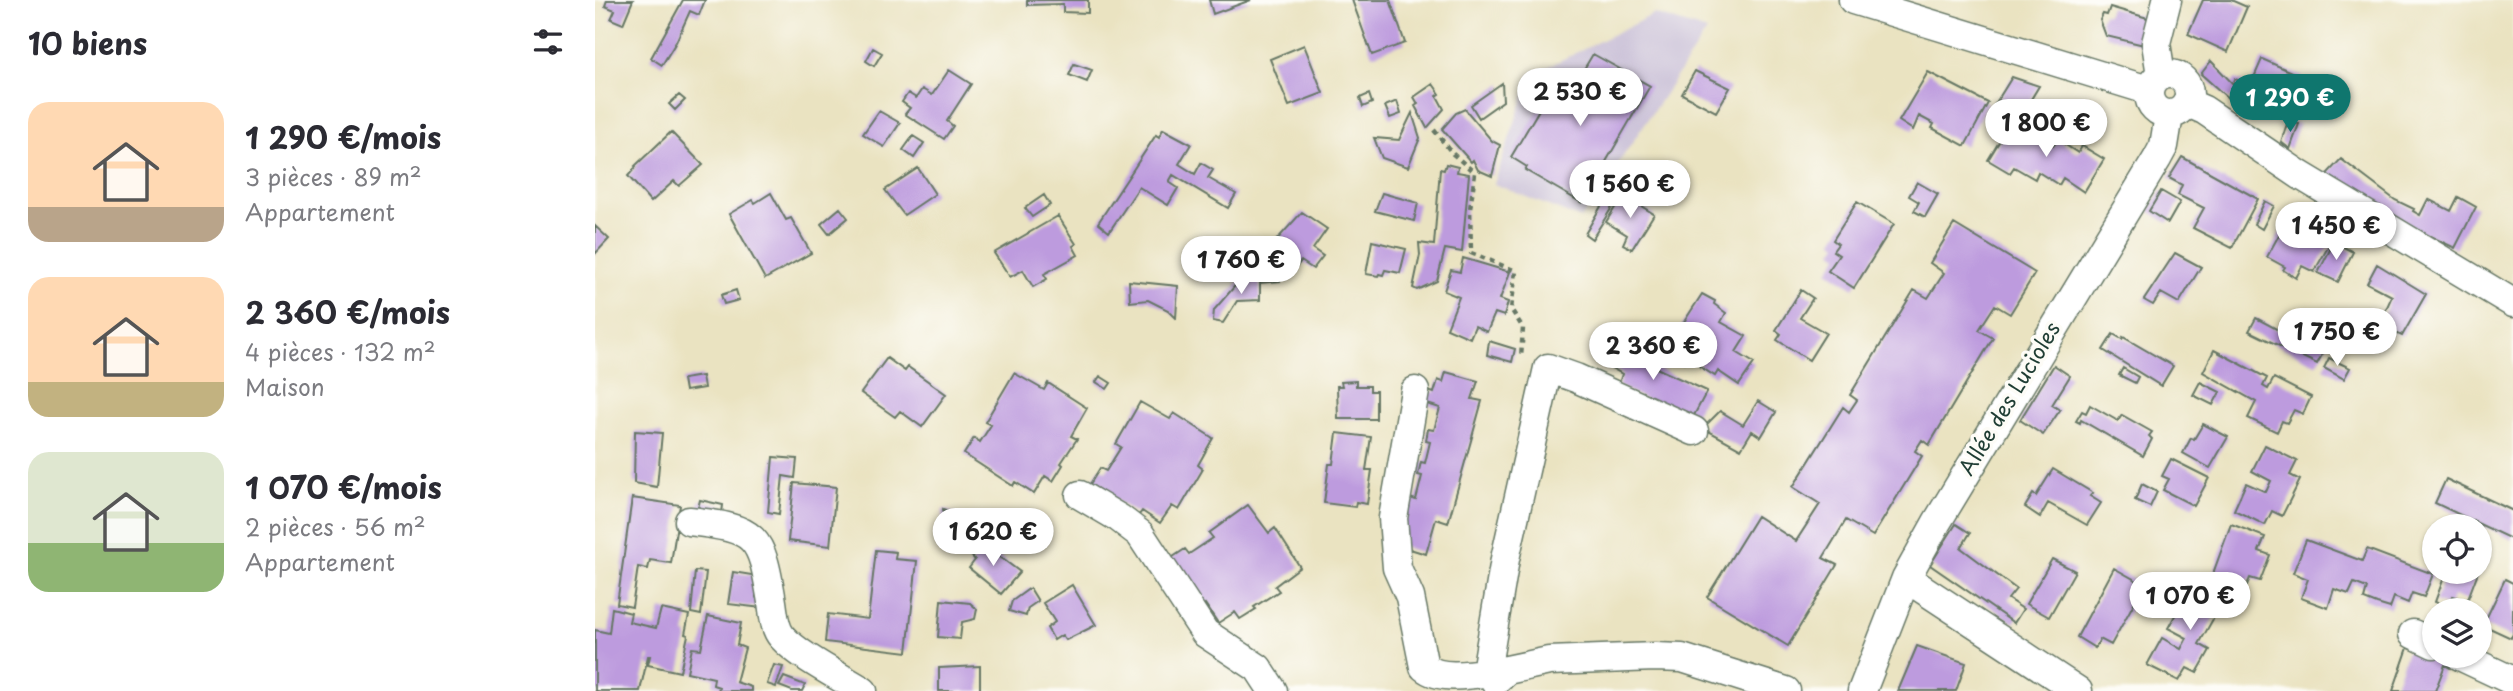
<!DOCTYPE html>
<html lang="fr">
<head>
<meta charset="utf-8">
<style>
	body { margin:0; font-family:"Playpen Sans",sans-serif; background:#f2f2f3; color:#2b2b33; height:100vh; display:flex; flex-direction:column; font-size:26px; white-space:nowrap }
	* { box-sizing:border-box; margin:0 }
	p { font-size:23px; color:#7c7c81 }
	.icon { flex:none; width:38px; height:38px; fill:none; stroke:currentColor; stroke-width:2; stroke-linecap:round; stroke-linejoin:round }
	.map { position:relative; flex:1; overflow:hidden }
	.sheet { display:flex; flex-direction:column; background:#fff; width:595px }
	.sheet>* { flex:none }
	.controls { position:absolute; left:1827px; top:514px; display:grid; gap:14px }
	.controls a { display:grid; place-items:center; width:70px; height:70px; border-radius:50%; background:#fff; box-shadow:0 2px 5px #0004; font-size:35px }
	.price { position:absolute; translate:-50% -60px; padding:0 16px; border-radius:24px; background:#fff; color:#222; font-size:23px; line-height:46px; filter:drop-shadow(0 2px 4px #0008) }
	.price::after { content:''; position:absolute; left:50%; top:42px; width:21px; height:16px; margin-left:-10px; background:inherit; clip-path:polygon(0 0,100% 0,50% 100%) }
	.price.on { background:#0f766e; color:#fff }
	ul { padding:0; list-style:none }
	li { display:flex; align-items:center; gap:21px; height:175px; padding:0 28px }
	li span { display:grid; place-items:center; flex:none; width:196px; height:140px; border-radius:21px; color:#555 }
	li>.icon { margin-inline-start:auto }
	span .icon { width:84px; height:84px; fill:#fffc; stroke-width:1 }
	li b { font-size:30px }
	h2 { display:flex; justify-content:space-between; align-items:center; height:84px; padding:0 28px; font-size:30px }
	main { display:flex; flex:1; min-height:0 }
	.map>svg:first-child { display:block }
	.industrial { fill:#c9bfd7 }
	.building { fill:#bd9bde }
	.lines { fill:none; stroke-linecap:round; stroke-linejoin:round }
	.minor-casing { stroke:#667765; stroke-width:31 }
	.path { stroke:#667765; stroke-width:4.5; stroke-dasharray:5 5; stroke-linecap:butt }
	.minor { stroke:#fff; stroke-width:28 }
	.labels { text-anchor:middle; stroke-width:7; stroke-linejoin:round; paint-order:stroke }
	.street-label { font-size:21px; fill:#1f3d34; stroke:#fdfcf7 }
</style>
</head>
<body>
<main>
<section class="sheet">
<h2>10 biens<svg class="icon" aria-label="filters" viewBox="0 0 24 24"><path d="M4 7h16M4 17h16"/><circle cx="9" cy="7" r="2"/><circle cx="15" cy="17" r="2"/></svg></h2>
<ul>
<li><span style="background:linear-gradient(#ffd9b3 75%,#b9a48a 0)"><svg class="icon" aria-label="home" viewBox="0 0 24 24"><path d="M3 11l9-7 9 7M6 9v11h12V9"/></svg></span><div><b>1 290 €/mois</b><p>3 pièces · 89 m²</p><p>Appartement</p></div></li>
<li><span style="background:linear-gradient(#ffd9b3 75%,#c2b280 0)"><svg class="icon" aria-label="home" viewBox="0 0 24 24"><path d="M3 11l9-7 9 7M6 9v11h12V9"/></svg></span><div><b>2 360 €/mois</b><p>4 pièces · 132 m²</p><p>Maison</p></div></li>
<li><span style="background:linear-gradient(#dfe7d0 65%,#8fb573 0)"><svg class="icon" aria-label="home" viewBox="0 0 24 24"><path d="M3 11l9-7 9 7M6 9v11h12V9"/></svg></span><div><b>1 070 €/mois</b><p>2 pièces · 56 m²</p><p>Appartement</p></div></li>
</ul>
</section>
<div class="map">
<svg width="1918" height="691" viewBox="0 0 1918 691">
	<rect width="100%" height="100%" fill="#fdfcf7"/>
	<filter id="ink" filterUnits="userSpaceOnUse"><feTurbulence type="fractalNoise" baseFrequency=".0143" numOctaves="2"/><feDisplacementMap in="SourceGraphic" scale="14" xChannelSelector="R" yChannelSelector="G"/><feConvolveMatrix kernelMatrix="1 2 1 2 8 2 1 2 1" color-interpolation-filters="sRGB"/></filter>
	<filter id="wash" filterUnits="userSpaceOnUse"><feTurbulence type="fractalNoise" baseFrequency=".00686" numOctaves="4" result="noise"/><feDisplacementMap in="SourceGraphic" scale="28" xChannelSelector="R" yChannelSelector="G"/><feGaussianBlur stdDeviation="1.57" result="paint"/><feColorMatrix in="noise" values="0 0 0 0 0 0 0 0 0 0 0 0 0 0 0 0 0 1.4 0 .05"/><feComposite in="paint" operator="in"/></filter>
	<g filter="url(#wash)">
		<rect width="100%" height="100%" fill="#eae3c1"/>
		<!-- industrial -->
		<path class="industrial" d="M1059 14 1112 31 986 219 899 184 936 75Z"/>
		<g id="blocks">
			<!-- building -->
			<path class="building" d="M12 0H38L28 24 16 19 20 10 10 6Z
				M88 0H110L104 15 95 11 81 42 67 65 56 58Z
				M432 0H493V13L468 12V4L432 5Z
				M614 0H656L618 14Z
				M757 0H795L810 43 777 55Z
				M1608 0H1636L1652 7 1633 52 1593 34Z
				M1515 7 1556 19 1549 45 1511 36 1505 20 1508 14 1512 15Z
				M709 45 728 93 694 106 675 59Z
				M278 48 287 53 279 66 271 61Z
				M998 54 1055 86 987 203 930 170 932 167 916 157 958 86 974 94Z
				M1667 59 1708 77 1694 108 1654 89Z
				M1616 61 1638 84 1640 79 1648 82 1635 100 1606 74Z
				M479 64 497 70 492 82 474 75Z
				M354 70 376 84 352 121 358 126 349 139 310 114 315 108 307 102 313 93 321 98 327 89 337 95Z
				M1100 71 1135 88 1121 112 1087 94Z
				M1333 72 1393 103 1370 146 1337 128 1339 124 1324 116 1318 130 1304 121Z
				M1417 77 1444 86 1427 114 1399 106Z
				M907 83 908 101 884 118 876 105Z
				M838 84 845 94 842 96 849 109 832 128 820 106 823 104 819 97Z
				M774 94 777 103 768 107 765 98Z
				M84 95 90 100 80 110 74 104Z
				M802 101 806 114 795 118 790 106Z
				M1438 108 1456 113 1451 121 1433 116Z
				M870 109 897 141 905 145 897 176 883 170 878 160 876 162 847 129 861 113Z
				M284 111 305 123 289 147 268 134Z
				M817 113 825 138 813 167 787 158 779 138 804 140Z
				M1693 121 1704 124 1695 149 1686 142Z
				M1413 127 1433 139 1438 133 1458 146 1463 140 1483 153 1487 146 1509 159 1489 192 1468 178 1464 185 1443 172 1440 179 1419 167 1415 173 1393 160Z
				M568 129 596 144 584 164 600 174 606 163 618 170 613 178 641 194 633 208 578 175 574 182 583 188 573 205 544 187 514 232 503 223 561 135 564 137Z
				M76 132 108 165 84 186 79 181 56 202 33 176 41 167 40 166Z
				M318 136 329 143 319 158 308 150Z
				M1587 157 1663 199 1637 248 1598 228 1609 208 1583 195 1587 185 1574 178Z
				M1746 159 1800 200 1819 209 1818 211 1825 215 1833 199 1856 211 1863 197 1881 207 1860 248 1799 219 1732 174Z
				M851 164 863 167 862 172 874 174 867 252 850 249 842 281 822 290 818 288 825 255 824 243 839 245 845 169 849 170Z
				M323 168 340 194 309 215 290 190Z
				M1322 182 1343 194 1330 217 1319 211 1324 202 1314 196Z
				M1016 189 1026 193 997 239 990 234Z
				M1566 191 1585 202 1573 223 1554 211Z
				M176 193 191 220 196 218 216 253 170 279 134 214 158 200 160 203Z
				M787 193 823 203 819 221 780 211Z
				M449 195 455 205 437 217 430 208Z
				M1028 195 1059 214 1037 249 1028 244 1032 235 1011 222Z
				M1670 201 1679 206 1667 229 1659 224Z
				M1262 202 1299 224 1259 288 1233 271 1244 255 1238 251 1243 244 1238 240Z
				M245 208 253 218 234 234 226 224Z
				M707 212 732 229 718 249 728 256 718 269 706 261 700 269 685 271 667 256Z
				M463 216 481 244 478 246 483 255 449 274 452 279 438 287 428 270 415 277 399 253Z
				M1694 216 1737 240 1719 272 1707 266 1701 278 1688 270 1690 267 1672 257Z
				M1359 224 1440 273 1415 314 1400 305 1384 330 1398 338 1334 445 1327 440 1320 451 1327 456 1278 536 1251 520 1228 558 1242 565 1193 646 1112 597 1162 516 1201 541 1225 504 1198 487 1248 407 1254 412 1262 400 1255 395 1319 290 1333 298 1349 273 1335 263Z
				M0 226 14 239 0 254Z
				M777 241 811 249 805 273 790 270 788 275 784 274 783 276 771 274Z
				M1739 242 1758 252 1743 282 1723 273Z
				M1580 253 1606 267 1584 303 1566 293 1558 305 1549 300Z
				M868 258 915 272 905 299 913 302 909 316 900 313 892 332 880 326 875 338 852 328 864 297 849 291 856 270 865 272Z
				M1782 264 1831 294 1807 336 1784 325 1797 296 1772 283Z
				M685 276V281L665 283V300L642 301 628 323 618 321 619 310 646 279Z
				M534 281 583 286 581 318 573 310 553 300 535 302Z
				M141 290 144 300 129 304 126 295Z
				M1206 290 1218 298 1205 318 1231 333 1214 360 1182 340 1186 334 1181 330Z
				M1107 294 1120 301 1119 304 1131 313 1126 322 1151 336 1141 352 1159 363 1144 385 1123 371 1120 376 1104 366 1106 361 1094 354 1090 363 1083 359 1087 354 1074 345Z
				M1661 318 1685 331 1691 320 1698 324 1691 338 1698 341 1710 320 1738 335 1722 364 1654 331Z
				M1518 334 1527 339 1528 337 1578 366 1566 386 1508 350Z
				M1018 336 1040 348 1035 356 1112 391 1096 421 1023 386 1027 374 1006 362Z
				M894 341 920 349 917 362 892 355Z
				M1619 350 1672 378 1668 386 1673 389 1679 378 1716 397 1708 414 1699 410 1692 423 1687 421 1682 432 1653 418 1661 402 1608 372Z
				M292 358 310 371 313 367 351 394 327 427 305 411 300 417 266 393Z
				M1734 358 1755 368 1749 379 1729 368Z
				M1459 365 1475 376 1457 405 1465 410 1448 435 1425 420Z
				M1528 368 1543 377 1540 383 1524 375Z
				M851 372 883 381 877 399 887 401 853 523 841 519 831 554 802 545 815 498 821 500 827 476 823 475 826 462 830 463 835 442 831 441 833 429 839 430 845 408 829 403 833 391 839 393 843 380 848 382Z
				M419 373 449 390 453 383 492 408 476 436 482 439 466 463 468 465 458 481 450 476 439 494 420 482 418 486 369 454 379 438 385 442 396 425 390 422Z
				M107 376 109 388 90 391 88 379Z
				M505 376 516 383 512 389 501 382Z
				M761 381V386H775V391H781V419H743L742 386H747L746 382Z
				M1605 382 1625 392 1618 405 1598 395Z
				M1163 401 1181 412 1166 437 1157 431 1146 449 1108 428 1125 411 1148 425Z
				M545 402 575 419 579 413 618 438 603 465 608 469 584 510 577 506 565 523 547 511 544 515 495 484 505 468 511 471 526 447 521 444Z
				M1495 405 1523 421 1527 415 1557 432 1554 436 1557 439 1548 456 1486 420 1485 423 1481 421 1487 411 1491 413Z
				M1608 424 1633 437 1615 468 1588 453 1596 438 1599 439Z
				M40 431 67 433 62 487 39 483Z
				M742 433 776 437 771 470H777L772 504 761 502 760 507 729 503 734 464H738Z
				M1670 445 1702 461 1695 475 1705 480 1687 516 1677 511 1670 525 1639 510 1651 483 1671 492 1676 481 1657 471Z
				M178 457 202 459 200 478 188 476 184 514 173 512Z
				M1576 459 1614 478 1599 506 1568 490 1574 479 1567 476Z
				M1458 469 1498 493 1495 496 1506 503 1492 525 1453 503 1445 517 1430 507 1438 494 1441 496Z
				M1851 479 1918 511V540L1840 503Z
				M199 483 241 487 235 546 193 541Z
				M1547 484 1562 492 1555 507 1540 500Z
				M37 498 85 505 76 563 55 560 53 569 43 567 37 607 22 604Z
				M105 500 128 505 127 513 103 508Z
				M653 505 674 533 680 528 705 567 680 586 684 591 659 607 661 609 645 619 640 612 623 623 610 604 606 607 575 559 590 549 594 554 618 538 614 533Z
				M348 509 361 514 359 532 347 531Z
				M1361 524 1375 533 1366 548 1421 589 1413 599 1428 609 1419 623 1335 565Z
				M1636 524 1670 537 1664 551 1675 555 1665 581 1655 578 1649 592 1616 579Z
				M1711 540 1767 561 1772 549 1838 574 1829 597 1817 593 1813 603 1799 597 1795 608 1782 604 1769 599 1772 588 1759 583 1754 594 1739 589 1733 608 1706 598 1713 579 1698 573Z
				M385 542 425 572 406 594 374 568 380 560 375 554Z
				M281 550 301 552 300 559 322 561 312 652 230 642 233 614 273 619Z
				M1457 559 1480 571 1454 617 1431 604Z
				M1519 568 1549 585 1516 645 1505 639 1500 648 1482 637Z
				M100 571 111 572 106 615 96 613Z
				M138 572 163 576 161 597 167 608 133 604Z
				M1851 572H1883L1872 601 1858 596 1853 607 1840 602Z
				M1910 579 1918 583V634L1916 638 1888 625Z
				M1599 581 1640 604 1634 616 1623 610 1604 644 1615 650 1602 673 1592 668 1584 681 1552 665 1567 638 1586 649 1592 638 1573 628Z
				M477 585 501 625 471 640 467 635 459 640 452 628 460 622 448 603Z
				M435 588 443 601 433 608 431 616 414 611 417 601Z
				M346 600 375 603 382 609 380 619 367 622 365 639 343 637Z
				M17 608 36 613 34 622 61 628 66 609 94 615 90 634 93 635 85 672 53 665 55 656H53L45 691H0V630L14 633Z
				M113 616 146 623 142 645 150 648 141 682 156 687V691H123L124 687 118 685 119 678 92 672 97 648 106 649Z
				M1815 642 1858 663 1855 668 1850 665 1840 691H1798Z
				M1322 646 1371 663 1361 691H1303Z
				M179 665 188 667 181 687 172 684Z
				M385 666V691H344V668Z
				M189 677 210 685 207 691H197L184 686Z"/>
		</g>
	</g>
	<g filter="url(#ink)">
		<use href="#blocks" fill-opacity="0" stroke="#667765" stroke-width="2"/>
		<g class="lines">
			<defs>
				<path id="minor" d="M1258 0 1553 90
					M1554 94a20 20 0 1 1 40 0a20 20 0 1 1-40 0Z
					M1566 75 1561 43 1572 0
					M1593 103 1609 110 1705 175 1918 303
					M820 391 798 518 802 568 815 597 829 667C848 683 888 672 912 670
					M485 495 524 518 545 534 610 633 663 668 678 691
					M94 521C162 529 166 534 177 602 179 614 179 628 187 637 204 656 246 677 268 691
					M1311 578 1483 691
					M1818 634 1839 644
					M1865 656 1918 681
					M891 672 910 559 953 368 981 378 1099 431
					M900 681 912 670 954 661 1060 657 1087 658 1191 691
					M1267 691 1311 578 1342 522 1562 159 1569 146 1574 115"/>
			</defs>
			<!-- minor casing -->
			<use href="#minor" class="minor-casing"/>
			<!-- path -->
			<path class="path" d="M839 130 858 154 880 173 875 209 876 253 921 271 916 309 928 328 926 358"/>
			<!-- minor -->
			<use href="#minor" class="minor"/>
		</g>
	</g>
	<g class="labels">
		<!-- street labels -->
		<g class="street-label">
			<text transform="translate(1415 399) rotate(-59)" y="7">Allée des Lucioles</text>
		</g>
	</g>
</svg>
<div class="controls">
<a><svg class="icon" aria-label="locate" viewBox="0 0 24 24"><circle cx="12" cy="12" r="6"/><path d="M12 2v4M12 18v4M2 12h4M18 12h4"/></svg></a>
<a><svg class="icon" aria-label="layers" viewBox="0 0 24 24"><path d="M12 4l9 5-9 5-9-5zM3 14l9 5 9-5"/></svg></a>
</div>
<b class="price" style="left:985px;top:128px">2 530 €</b>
<b class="price on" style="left:1695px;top:134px">1 290 €</b>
<b class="price" style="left:1451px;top:159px">1 800 €</b>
<b class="price" style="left:1035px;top:220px">1 560 €</b>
<b class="price" style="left:1741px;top:262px">1 450 €</b>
<b class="price" style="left:646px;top:296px">1 760 €</b>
<b class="price" style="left:1742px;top:368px">1 750 €</b>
<b class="price" style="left:1058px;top:382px">2 360 €</b>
<b class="price" style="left:398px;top:568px">1 620 €</b>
<b class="price" style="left:1595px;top:632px">1 070 €</b>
</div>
</main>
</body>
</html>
